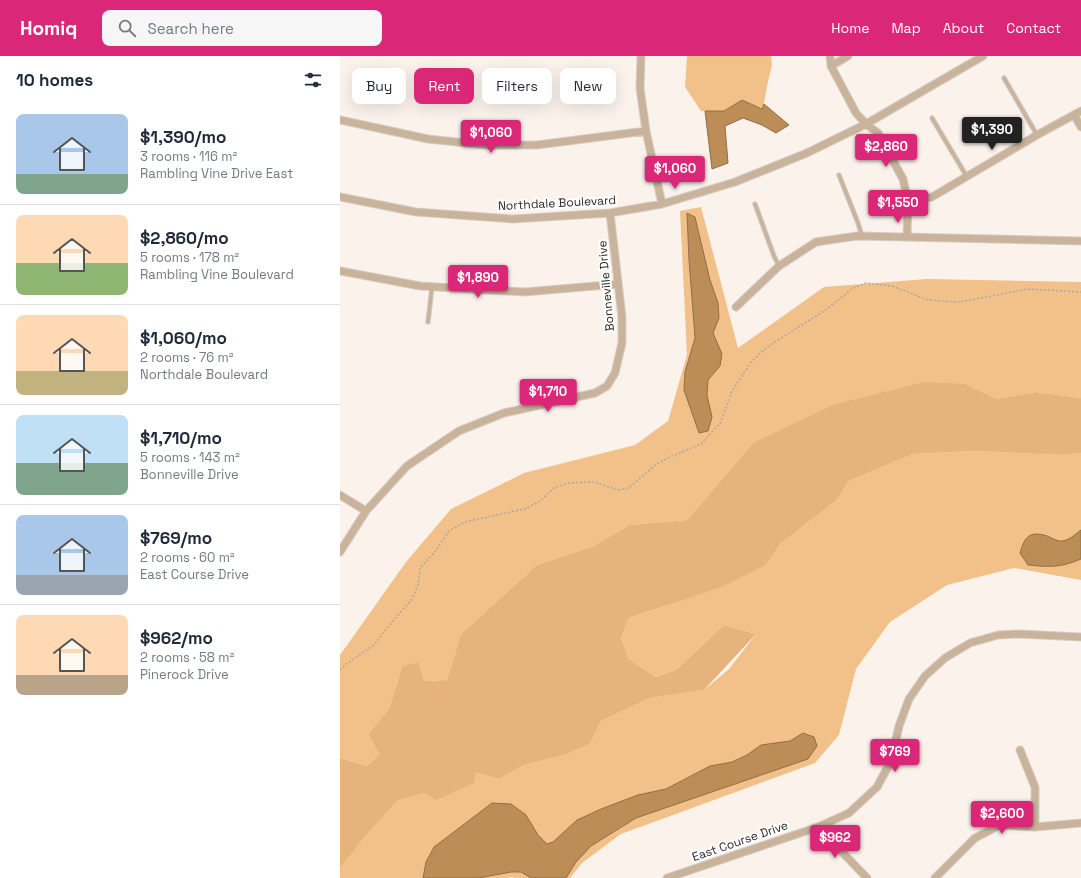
<!DOCTYPE html>
<html lang="en">
<head>
<meta charset="utf-8">
<style>
	body { margin:0; font-family:"Space Grotesk",sans-serif; background:#f6f6f7; color:#1f2937; height:100vh; display:flex; flex-direction:column; font-size:15px; white-space:nowrap }
	* { box-sizing:border-box; margin:0 }
	p { font-size:13px; color:#747a83 }
	.icon { flex:none; width:22px; height:22px; fill:none; stroke:currentColor; stroke-width:2; stroke-linecap:round; stroke-linejoin:round }
	.map { position:relative; flex:1; overflow:hidden }
	.panel { display:flex; flex-direction:column; background:#fff; width:340px }
	.panel>* { flex:none }
	.top-card { position:absolute; left:12px; top:12px; width:380px; height:36px; display:flex; gap:8px }
	.price { position:absolute; translate:-50% -34px; padding:0 9px; border-radius:4px; background:#db2777; color:#fff; font-size:13px; line-height:26px; filter:drop-shadow(0 1px 2px #0008) }
	.price::after { content:''; position:absolute; left:50%; top:24px; width:12px; height:9px; margin-left:-6px; background:inherit; clip-path:polygon(0 0,100% 0,50% 100%) }
	.price.selected { background:#222; color:#fff }
	ul { padding:0; list-style:none }
	li { display:flex; align-items:center; gap:12px; height:100px; padding:0 16px }
	li+li { border-top:1px solid #e0e1e3 }
	li span { display:grid; place-items:center; flex:none; width:112px; height:80px; border-radius:8px; color:#555 }
	li>.icon { margin-inline-start:auto }
	span .icon { width:48px; height:48px; fill:#fffc; stroke-width:1 }
	li b { font-size:17px }
	h2 { display:flex; justify-content:space-between; align-items:center; height:48px; padding:0 16px; font-size:17px }
	.tag { padding:0 14px; border-radius:8px; background:#fff; box-shadow:0 4px 16px #0002; font-size:14px; line-height:36px }
	.tag.selected { background:#db2777; color:#fff }
	header { display:flex; align-items:center; gap:24px; box-sizing:border-box; height:56px; padding:0 20px; background:#db2777; color:#fff }
	header strong { font-size:19px }
	nav { display:flex; gap:22px; margin-inline-start:auto; font-size:14px }
	.search { width:280px; height:36px; background:#f6f6f7; display:flex; align-items:center; gap:10px; box-sizing:border-box; padding:0 14px; border-radius:8px; color:#747a83; font-size:15px }
	main { display:flex; flex:1; min-height:0 }
	.map>svg:first-child { display:block }
	.green { fill:#f2c18a }
	.forest { fill:#e5b37b }
	.water { fill:#bc8d56; stroke:#906e47 }
	.lines { fill:none; stroke-linecap:round; stroke-linejoin:round }
	.lane-casing { stroke:#d5cec7; stroke-width:5.5 }
	.street-casing { stroke:#d5cec7; stroke-width:9 }
	.path { stroke:#aca6a0; stroke-width:1.5; stroke-dasharray:2 2; stroke-linecap:butt }
	.lane { stroke:#c9b39b; stroke-width:3.5 }
	.street { stroke:#c9b39b; stroke-width:7 }
	.labels { text-anchor:middle; stroke-width:4; stroke-linejoin:round; paint-order:stroke }
	.street-label { font-size:12px; fill:#2a2724; stroke:#fff }
</style>
</head>
<body>
<header>
<strong>Homiq</strong>
<div class="search"><svg class="icon" aria-label="search" viewBox="0 0 24 24"><circle cx="10" cy="10" r="6"/><path d="M15 15l6 6"/></svg>Search here</div>
<nav><a>Home</a><a>Map</a><a>About</a><a>Contact</a></nav>
</header>
<main>
<section class="panel">
<h2>10 homes<svg class="icon" aria-label="filters" viewBox="0 0 24 24"><path d="M4 7h16M4 17h16"/><circle cx="9" cy="7" r="2"/><circle cx="15" cy="17" r="2"/></svg></h2>
<ul>
<li><span style="background:linear-gradient(#a9c7e8 75%,#7fa58c 0)"><svg class="icon" aria-label="home" viewBox="0 0 24 24"><path d="M3 11l9-7 9 7M6 9v11h12V9"/></svg></span><div><b>$1,390/mo</b><p>3 rooms · 116 m²</p><p>Rambling Vine Drive East</p></div></li>
<li><span style="background:linear-gradient(#ffd9b3 60%,#8fb573 0)"><svg class="icon" aria-label="home" viewBox="0 0 24 24"><path d="M3 11l9-7 9 7M6 9v11h12V9"/></svg></span><div><b>$2,860/mo</b><p>5 rooms · 178 m²</p><p>Rambling Vine Boulevard</p></div></li>
<li><span style="background:linear-gradient(#ffd9b3 70%,#c2b280 0)"><svg class="icon" aria-label="home" viewBox="0 0 24 24"><path d="M3 11l9-7 9 7M6 9v11h12V9"/></svg></span><div><b>$1,060/mo</b><p>2 rooms · 76 m²</p><p>Northdale Boulevard</p></div></li>
<li><span style="background:linear-gradient(#bfe0f5 60%,#7fa58c 0)"><svg class="icon" aria-label="home" viewBox="0 0 24 24"><path d="M3 11l9-7 9 7M6 9v11h12V9"/></svg></span><div><b>$1,710/mo</b><p>5 rooms · 143 m²</p><p>Bonneville Drive</p></div></li>
<li><span style="background:linear-gradient(#a9c7e8 75%,#9aa5b1 0)"><svg class="icon" aria-label="home" viewBox="0 0 24 24"><path d="M3 11l9-7 9 7M6 9v11h12V9"/></svg></span><div><b>$769/mo</b><p>2 rooms · 60 m²</p><p>East Course Drive</p></div></li>
<li><span style="background:linear-gradient(#ffd9b3 75%,#b9a48a 0)"><svg class="icon" aria-label="home" viewBox="0 0 24 24"><path d="M3 11l9-7 9 7M6 9v11h12V9"/></svg></span><div><b>$962/mo</b><p>2 rooms · 58 m²</p><p>Pinerock Drive</p></div></li>
</ul>
</section>
<div class="map">
<svg width="741" height="822" viewBox="0 0 741 822">
	<rect width="100%" height="100%" fill="#fbf3eb"/>
	<!-- green -->
	<path class="green" d="M347 0H431L432 9 427 30 423 53 402 44 384 55H361L345 31Z
		M361 151 398 292 484 231 587 223 741 226V342L696 336 657 343 626 328 413 387 347 464 289 469 254 490 197 509 121 578 107 624 84 625 62 611 49 653 28 678 39 698 27 710 0 702V599L66 506 111 453 184 417 295 389 328 365 347 299 340 155Z
		M632 395 723 399 741 397V524L674 512 607 529 550 566 516 613 499 679 475 707 281 778 242 807 230 822H175L172 821 167 822H0V812L25 781 57 745 85 737 136 717 159 723 184 709 225 699 250 688 261 665 310 642 364 634 389 613 416 578 384 569 336 614 316 621 289 603 281 582 289 562 322 551 426 509 440 488 497 444 509 425 573 398Z"/>
	<!-- forest -->
	<path class="forest" d="M584 326 626 328 657 343 696 336 741 342V397L723 399 632 395 573 398 509 425 497 444 440 488 426 509 384 530 289 562 281 582 289 603 316 621 336 614 384 569 416 578 364 634 310 642 261 665 250 688 225 699 184 709 159 723 136 717 134 727 96 744 85 737 57 745 25 781 0 812V702L27 710 39 698 28 678 49 653 62 611 78 606 84 625 107 624 121 578 197 509 254 490 289 469 347 464 413 387 493 349Z"/>
	<!-- water -->
	<path class="water" d="M402 44 422 53 424 48 449 69 436 77 422 69 403 62 385 70 388 107 372 113 365 55H384Z
		M347 157 355 161 370 224 378 247 379 262 373 277 382 298 380 310 368 324 367 339 372 361 368 375 359 377 344 334 345 316 355 282 349 204Z
		M741 474V503C720 512 709 511 688 509L680 497C684 484 687 475 704 479 709 480 714 484 719 485 728 486 734 479 741 474Z
		M463 677 474 681 477 690 468 703 296 762 251 790 236 806 226 822H191L181 816H171L139 822H83L86 806 94 791 152 747 171 748 186 759 198 779 207 788 213 786 237 764 261 753 298 739 326 733 370 710 392 706 407 699 421 689 450 685Z"/>
	<g class="lines">
		<defs>
			<path id="lane" d="M664 22 697 79
				M592 62 627 121
				M499 119 518 167 522 180
				M415 148 434 200 439 210
				M88 266 92 231"/>
			<path id="street" d="M301 0 300 32 306 75 322 148
				M490 0 491 10 516 57 526 68 538 77 563 123 568 145 567 181
				M491 10 508 0
				M734 59 741 71
				M0 64 88 83 145 89H197L306 75
				M0 141 76 156 173 163 270 157 322 148 395 126 467 97 526 68 643 0
				M568 145 592 141 697 79 741 55
				M0 215 80 230 185 236 278 228
				M396 251 439 210 476 186 517 180 741 185
				M0 439 26 455
				M0 496 26 455 67 410 119 375 164 357 255 337 267 330 275 317 282 287V261L270 157
				M680 694 695 731V771
				M478 771 527 822
				M327 822 478 771 509 757 537 731 551 705 559 670 569 643 585 620 605 602 630 587 658 579 679 578 741 581
				M595 822 635 782 660 769 695 771 741 767"/>
		</defs>
		<!-- lane casing -->
		<use href="#lane" class="lane-casing"/>
		<!-- street casing -->
		<use href="#street" class="street-casing"/>
		<!-- path -->
		<path class="path" d="M0 614 5 609 34 589 46 573 72 543 78 529 80 512 94 497 109 475 125 466 184 453 199 446 214 432 228 427 254 426 278 434 289 432 315 409 330 401 361 388 381 366 392 335 411 306 427 291 487 253 513 232 526 227 552 230 588 244 619 246 688 233 741 236"/>
		<!-- lane -->
		<use href="#lane" class="lane"/>
		<!-- street -->
		<use href="#street" class="street"/>
	</g>
	<g class="labels">
		<!-- street labels -->
		<g class="street-label">
			<text transform="translate(217 147) rotate(-3)" y="4">Northdale Boulevard</text>
			<text transform="translate(266 230) rotate(-95)" y="4">Bonneville Drive</text>
			<text transform="translate(400 785) rotate(-19)" y="4">East Course Drive</text>
		</g>
	</g>
</svg>
<b class="price selected" style="left:652px;top:95px">$1,390</b>
<b class="price" style="left:151px;top:98px">$1,060</b>
<b class="price" style="left:546px;top:112px">$2,860</b>
<b class="price" style="left:335px;top:134px">$1,060</b>
<b class="price" style="left:558px;top:168px">$1,550</b>
<b class="price" style="left:138px;top:243px">$1,890</b>
<b class="price" style="left:208px;top:357px">$1,710</b>
<b class="price" style="left:555px;top:717px">$769</b>
<b class="price" style="left:662px;top:779px">$2,600</b>
<b class="price" style="left:495px;top:803px">$962</b>
<div class="top-card">
<a class="tag">Buy</a>
<a class="tag selected">Rent</a>
<a class="tag">Filters</a>
<a class="tag">New</a>
</div>
</div>
</main>
</body>
</html>
